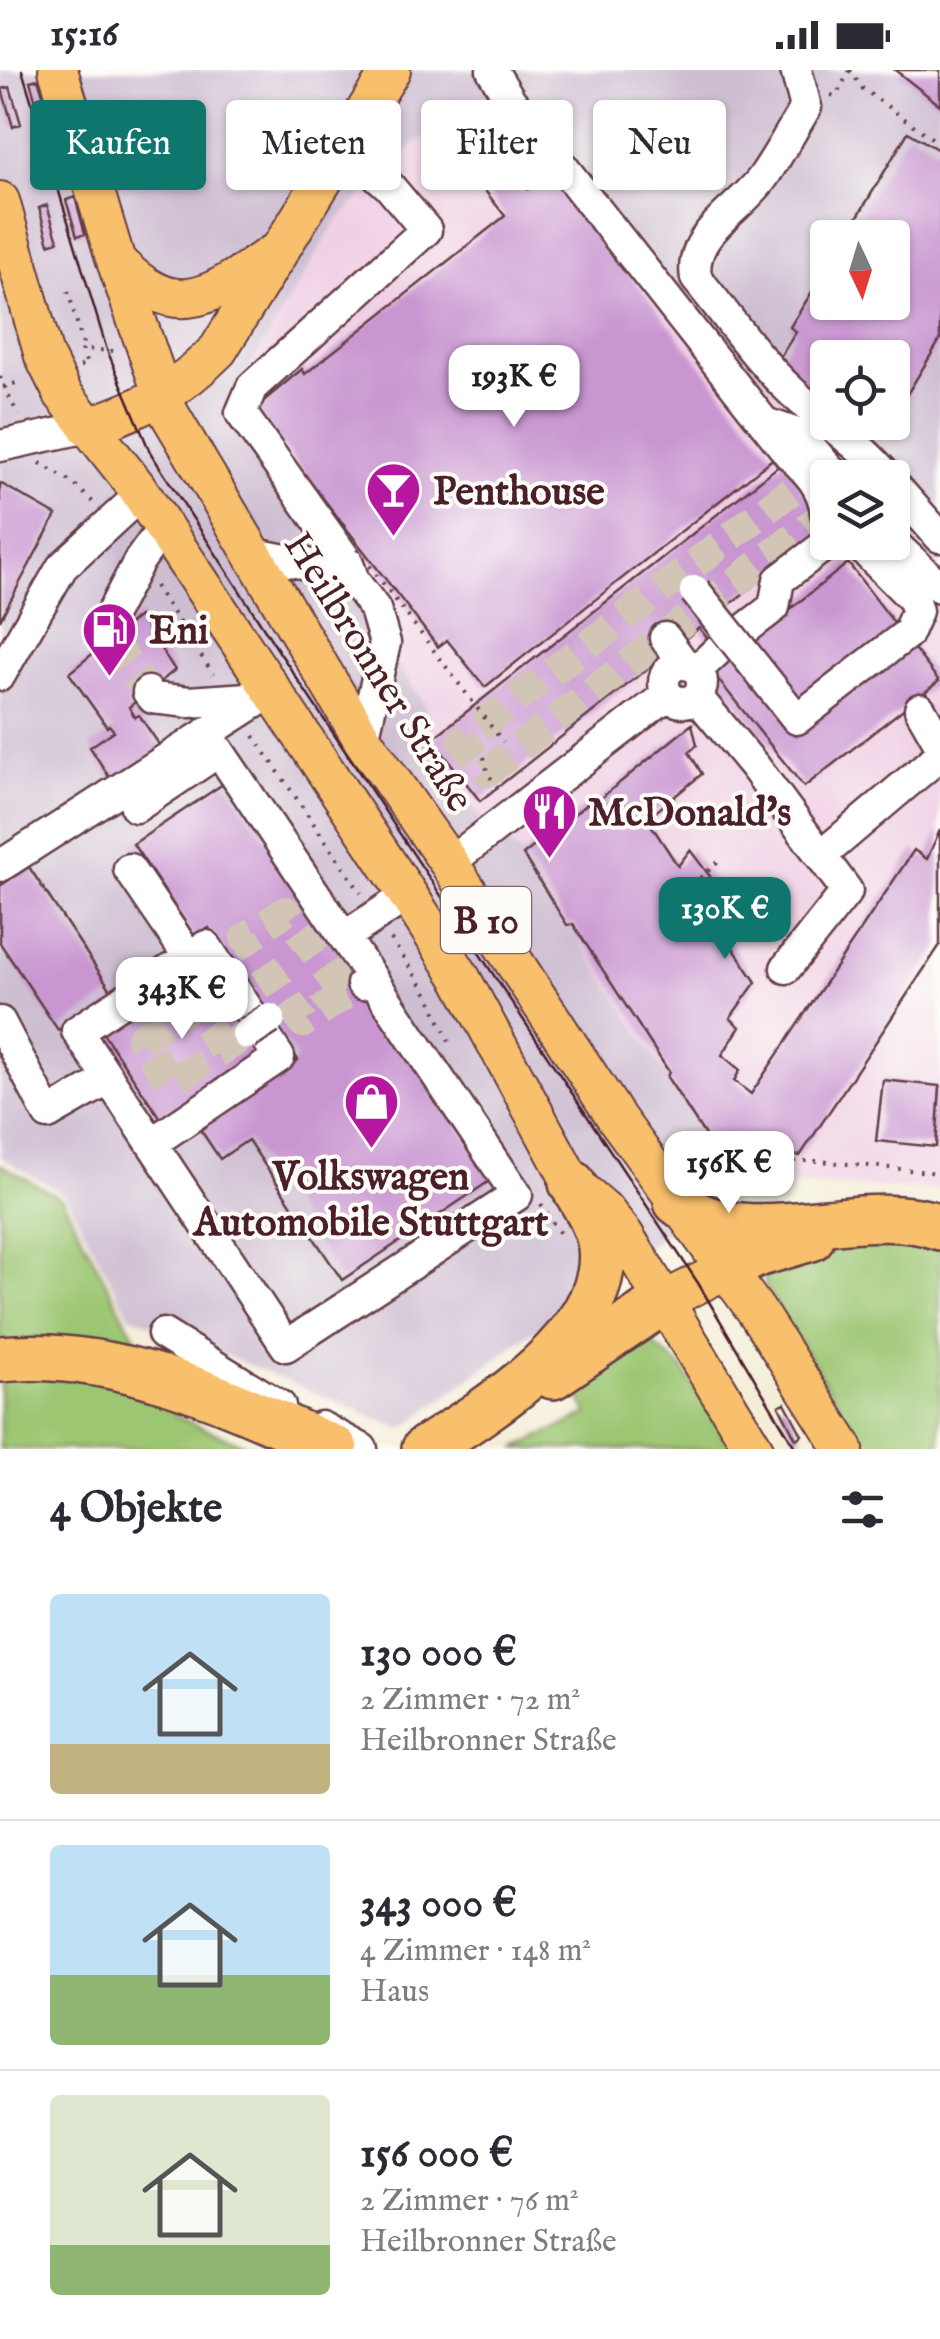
<!DOCTYPE html>
<html lang="de">
<head>
<meta charset="utf-8">
<style>
	body { margin:0; font-family:"IM FELL English",serif; background:#f7f7f7; color:#2b2b33; height:100vh; display:flex; flex-direction:column; font-size:38px; white-space:nowrap }
	* { box-sizing:border-box; margin:0 }
	p { font-size:32px; color:#7c7c81 }
	.icon { flex:none; width:55px; height:55px; fill:none; stroke:currentColor; stroke-width:2; stroke-linecap:round; stroke-linejoin:round }
	.map { position:relative; height:1379px; overflow:hidden }
	.side { display:flex; flex-direction:column; background:#fff; flex:1 }
	.side>* { flex:none }
	.hud { position:absolute; left:30px; top:30px; width:880px; height:90px; display:flex; gap:20px }
	.needle { width:65px; rotate:176deg }
	.tools { position:absolute; left:810px; top:150px; display:grid; gap:20px }
	.tools a { display:grid; place-items:center; width:100px; height:100px; border-radius:10px; background:#fff; box-shadow:0 2px 8px #0004; font-size:50px }
	.price { position:absolute; translate:-50% -85px; padding:0 22px; border-radius:20px; background:#fff; color:#222; font-size:32px; line-height:65px; filter:drop-shadow(0 2px 5px #0008) }
	.price::after { content:''; position:absolute; left:50%; top:60px; width:30px; height:22px; margin-left:-15px; background:inherit; clip-path:polygon(0 0,100% 0,50% 100%) }
	.price.selected { background:#0f766e; color:#fff }
	ul { padding:0; list-style:none }
	li { display:flex; align-items:center; gap:30px; height:250px; padding:0 50px }
	li+li { border-top:2px solid #e1e1e2 }
	li span { display:grid; place-items:center; flex:none; width:280px; height:200px; border-radius:10px; color:#555 }
	li>.icon { margin-inline-start:auto }
	span .icon { width:120px; height:120px; fill:#fffc; stroke-width:1 }
	li b { font-size:42px }
	h2 { display:flex; justify-content:space-between; align-items:center; height:120px; padding:0 50px; font-size:42px }
	.tag { padding:0 35px; border-radius:10px; background:#fff; box-shadow:0 2px 8px #0004; font-size:35px; line-height:90px }
	.tag.selected { background:#0f766e; color:#fff }
	.status { display:flex; justify-content:space-between; align-items:center; height:70px; padding:0 50px; background:#fff; direction:ltr }
	.status svg { height:28px; fill:currentColor }
	.map>svg:first-child { display:block }
	.built { fill:#f0d0e5 }
	.industrial { fill:#cebed2; fill-rule:evenodd }
	.green { fill:#9cc672; stroke:#73724e; stroke-width:2.5 }
	.building { fill:#c996d1 }
	.lines { fill:none; stroke-linecap:round; stroke-linejoin:round }
	.minor-tunnel { stroke:#d2c5b6; stroke-width:30; stroke-dasharray:30 15; stroke-linecap:butt }
	.minor-casing { stroke:#643e45; stroke-width:35 }
	.major-casing { stroke:#643e45; stroke-width:42 }
	.highway-casing { stroke:#643e45; stroke-width:50 }
	.path { stroke:#643e45; stroke-width:4; stroke-dasharray:2.5 8; stroke-linecap:butt }
	.minor { stroke:#fff; stroke-width:30 }
	.major { stroke:#f8bf6c; stroke-width:38 }
	.highway { stroke:#f8bf6c; stroke-width:45 }
	.tram { stroke:#4a1f2b; stroke-width:2.5 }
	.minor-bridge-casing { stroke:#643e45; stroke-width:35; stroke-linecap:butt }
	.path-bridge { stroke:#643e45; stroke-width:4; stroke-dasharray:2.5 8; stroke-linecap:butt }
	.minor-bridge { stroke:#fff; stroke-width:30 }
	.labels { text-anchor:middle; stroke-width:8; stroke-linejoin:round; paint-order:stroke }
	.shield { fill:#fdfcf7; stroke:#806168; stroke-width:2.5 }
	.shield-label { font-size:38px; font-weight:bold; fill:#4a1f2b }
	.poi-label { font-size:40px; font-weight:bold; fill:#4a1f2b; stroke:#fdfcf7; text-anchor:start }
	.street-label { font-size:40px; fill:#4a1f2b; stroke:#fdfcf7 }
</style>
</head>
<body>
<div class="status"><b>15:16</b><svg viewBox="0 0 49 12"><path d="M0 12V9h3v3zM5 12V6h3v6zM10 12V3h3v9zM15 12V0h3v12zM26 1h20v11H26zM47 4h2v5h-2z"/></svg></div>
<div class="map">
<svg width="940" height="1379" viewBox="0 0 940 1379">
	<rect width="100%" height="100%" fill="#fdfcf7"/>
	<filter id="ink" filterUnits="userSpaceOnUse"><feTurbulence type="fractalNoise" baseFrequency=".01" numOctaves="2"/><feDisplacementMap in="SourceGraphic" scale="20" xChannelSelector="R" yChannelSelector="G"/><feConvolveMatrix kernelMatrix="1 2 1 2 8 2 1 2 1" color-interpolation-filters="sRGB"/></filter>
	<filter id="wash" filterUnits="userSpaceOnUse"><feTurbulence type="fractalNoise" baseFrequency=".0048" numOctaves="4" result="noise"/><feDisplacementMap in="SourceGraphic" scale="40" xChannelSelector="R" yChannelSelector="G"/><feGaussianBlur stdDeviation="2.25" result="paint"/><feColorMatrix in="noise" values="0 0 0 0 0 0 0 0 0 0 0 0 0 0 0 0 0 1.4 0 .05"/><feComposite in="paint" operator="in"/></filter>
	<g filter="url(#wash)">
		<rect width="100%" height="100%" fill="#f4eed9"/>
		<!-- built -->
		<path class="built" d="M516 20 631 167 857 407 828 408V472H892L893 446 940 494V1120L734 1112 572 856 565 857 522 785 482 751 416 650 427 638 229 340 235 318 335 153 409 78 434 61Z"/>
		<!-- industrial -->
		<path class="industrial" d="M0 0H940V494L893 446 892 408 857 407 630 167 516 20 434 61 409 78 335 153 229 331V340L427 638 416 651 482 751 522 785 565 856H572L734 1112 402 1359 129 1245 65 1125 0 1087ZM828 168H892V232H828ZM828 288H892V352H828Z"/>
		<!-- green -->
		<path class="green" d="M0 1094 62 1129 177 1347 254 1379H0Z
			M875 1166 926 1175 940 1181V1379H866L766 1218 762 1196 837 1171Z
			M635 1259 682 1298 736 1379H515L588 1344 568 1308Z"/>
		<g id="blocks">
			<!-- building -->
			<path class="building" d="M895 0H940V35L932 29Z
				M38 9 50 47 41 49 30 11Z
				M10 17 21 54 13 57 2 19Z
				M908 62 940 81V270L892 349V288H828V323L817 318 813 324 804 318 780 287 796 262 790 257 828 196V232H892V168H845Z
				M487 67 528 119 545 106 550 113 554 110 775 387 485 617 447 570 438 577 254 339 302 299 305 304 505 146 460 89Z
				M75 127 85 164 77 166 66 130Z
				M47 135 58 171 49 174 39 138Z
				M855 352H891L882 368Z
				M785 391 828 457 720 542 745 575 848 493 939 611 804 717 712 602 725 590 699 558 480 731 432 669Z
				M0 413 56 445 0 550Z
				M139 546 175 600 129 637 135 647 139 645 163 680 113 713 90 677 114 661 109 655 107 657 69 603Z
				M692 654 697 675 689 682 702 704 647 749 678 796 690 780 725 826 703 833 756 912 730 948 740 957 722 985 740 1000 734 1011 751 1024 914 780 927 789 940 760V875L800 1086 739 1078 725 1096 667 1007 669 1002 573 854 567 855 523 785 588 733 591 736Z
				M226 712 494 1108 342 1210 248 1070 220 1089 198 1056 298 990 209 858 195 867 133 774Z
				M29 797 113 923 58 960 0 873V816Z
				M201 894 262 985 162 1051 101 960Z
				M883 1010 940 1016 936 1077 876 1071Z
				M785 1333 802 1365 796 1369 779 1336Z"/>
		</g>
	</g>
	<g filter="url(#ink)">
		<use href="#blocks" fill-opacity="0" stroke="#643e45" stroke-width="2.5"/>
		<g class="lines">
			<!-- minor-tunnel -->
			<path class="minor-tunnel" d="M791 421 462 670 487 702 826 443
				M110 569 148 622
				M344 925 303 953 245 868 286 841 344 925 362 914
				M223 980 193 934 141 969 171 1013 247 964"/>
			<defs>
				<path id="minor" d="M492 0 510 30 789 384C808 402 823 416 826 443
					M796 0 806 37C792 60 779 84 764 106 742 139 688 163 696 208 727 245 755 287 790 320 821 350 861 374 888 408
					M343 75 389 116 426 160 252 317 241 343 347 491 354 511
					M765 353 800 365 835 406
					M0 376 88 357
					M892 413 940 467
					M856 472 914 530 917 541 907 564
					M892 472 940 517
					M254 484 338 500 354 511 375 539 385 573 363 670
					M665 568 684 594
					M110 569 103 559 139 491 162 459
					M664 613a19 19 0 1 1 38 0a19 19 0 1 1-38 0Z
					M697 600 718 580 774 537 779 510 829 472
					M0 605 62 497 141 424
					M148 622 153 628 189 632 262 627
					M697 627 755 697 847 821 786 898
					M920 639 940 674
					M136 737 219 681 344 867
					M822 785 940 685
					M449 793 667 625
					M0 796 265 626
					M129 799 189 887
					M362 914 371 907 344 867 408 825
					M0 952 48 1044 109 1009 286 1276 517 1125 371 907
					M109 1009 77 961 206 876 279 987 152 1073
					M163 1264 280 1336
					M321 1357 362 1379"/>
				<path id="major" d="M58 0 116 191 169 343 363 670 449 793 617 1049 757 1242 844 1379
					M0 131 44 286 63 324 136 416 408 825 461 908 572 1113 604 1140 624 1165 754 1379
					M116 191C180 257 212 223 276 182
					M88 357C143 338 177 321 218 280L391 0
					M662 1232 725 1200"/>
				<path id="highway" d="M677 1132C745 1188 860 1127 940 1157
					M725 1200 757 1184 811 1168
					M0 1289C117 1277 230 1332 335 1379
					M553 1306 662 1232
					M425 1379C488 1340 611 1264 601 1177 598 1154 583 1133 572 1113"/>
			</defs>
			<!-- minor casing -->
			<use href="#minor" class="minor-casing"/>
			<!-- major casing -->
			<use href="#major" class="major-casing"/>
			<!-- highway casing -->
			<use href="#highway" class="highway-casing"/>
			<!-- path -->
			<path class="path" d="M850 0 863 19 940 74
				M831 25 836 26 850 0
				M68 221 84 278
				M80 296 87 295 82 279 114 281
				M0 307 18 345
				M3 317 23 311
				M40 393 74 414 93 432
				M155 516 213 604
				M254 666 361 823
				M700 808 718 792
				M391 869 429 926 450 974
				M731 1120 764 1091H819L940 1103
				M541 1134 560 1164"/>
			<!-- minor -->
			<use href="#minor" class="minor"/>
			<!-- major -->
			<use href="#major" class="major"/>
			<!-- highway -->
			<use href="#highway" class="highway"/>
			<!-- tram -->
			<path class="tram" d="M22 0 107 280 150 382 278 580 698 1213 796 1379"/>
			<defs>
				<path id="minor-bridge" d="M695 521 797 649 907 564
					M247 964 270 949"/>
			</defs>
			<!-- minor-bridge casing -->
			<use href="#minor-bridge" class="minor-bridge-casing"/>
			<!-- path-bridge -->
			<path class="path-bridge" d="M357 479 503 672
				M484 687 488 704 500 720"/>
			<!-- minor-bridge -->
			<use href="#minor-bridge" class="minor-bridge"/>
		</g>
	</g>
	<!-- icons -->
	<defs>
		<symbol id="bar-pin" viewBox="-11 -11 22 30"><path d="M0 17L-7.5 6A9.5 9.5 0 1 1 7.5 6Z" fill="#b5179e" stroke="#fdfcf7"/><path d="M-6-5H6L.8 .8V4.5H3.5V6h-7V4.5H-.8V.8Z" fill="#fff"/></symbol>
		<symbol id="fuel-pin" viewBox="-11 -11 22 30"><path d="M0 17L-7.5 6A9.5 9.5 0 1 1 7.5 6Z" fill="#b5179e" stroke="#fdfcf7"/><path d="M-5.5-6h7V0h2V4h1.3V-2.5L3-4.5l.8-.8L6-3V5H2.5V1h-1V6h-7ZM-4.2-4.7v3.2H.2V-4.7Z" fill="#fff"/></symbol>
		<symbol id="restaurant-pin" viewBox="-11 -11 22 30"><path d="M0 17L-7.5 6A9.5 9.5 0 1 1 7.5 6Z" fill="#b5179e" stroke="#fdfcf7"/><path d="M-5-6h1v4h1v-4h1v4h1v-4h1v5L-1.5 .5V6h-2V.5L-5-1ZM5-6V6H3V1.5H1.5Q1.5-4 5-6Z" fill="#fff"/></symbol>
		<symbol id="shop-pin" viewBox="-11 -11 22 30"><path d="M0 17L-7.5 6A9.5 9.5 0 1 1 7.5 6Z" fill="#b5179e" stroke="#fdfcf7"/><path d="M-5-2.5h2.3a2.7 3.5 0 0 1 5.4 0H5L5.5 6h-11ZM-1.5-2.5h3a1.5 2.3 0 0 0-3 0Z" fill="#fff"/></symbol>
	</defs>
	<g fill-rule="evenodd">
		<use href="#bar-pin" x="362" y="388" width="63" height="86"/>
		<use href="#fuel-pin" x="78" y="528" width="63" height="86"/>
		<use href="#restaurant-pin" x="518" y="710" width="63" height="86"/>
		<use href="#shop-pin" x="340" y="1000" width="63" height="86"/>
	</g>
	<g class="labels">
		<!-- shield labels -->
		<rect class="shield" x="441" y="817" width="90" height="66" rx="8"/>
		<g class="shield-label">
			<text x="486" y="863">B 10</text>
		</g>
		<!-- poi labels -->
		<g class="poi-label">
			<text x="433" y="434">Penthouse</text>
			<text x="149" y="573">Eni</text>
			<text x="588" y="755">McDonald's</text>
			<text x="371" y="1119" text-anchor="middle">Volkswagen<tspan x="371" dy="46">Automobile Stuttgart</tspan></text>
		</g>
		<!-- street labels -->
		<g class="street-label">
			<text transform="translate(380 601) rotate(58)" y="14">Heilbronner Straße</text>
		</g>
	</g>
</svg>
<div class="tools">
<a><svg class="needle" viewBox="-14 -14 28 28"><path d="M0-13l5 13h-10z" fill="#e53935"/><path d="M0 13l5-13h-10z" fill="#7c7c81"/></svg></a>
<a><svg class="icon" aria-label="locate" viewBox="0 0 24 24"><circle cx="12" cy="12" r="6"/><path d="M12 2v4M12 18v4M2 12h4M18 12h4"/></svg></a>
<a><svg class="icon" aria-label="layers" viewBox="0 0 24 24"><path d="M12 4l9 5-9 5-9-5zM3 14l9 5 9-5"/></svg></a>
</div>
<b class="price" style="left:514px;top:360px">193K €</b>
<b class="price selected" style="left:725px;top:892px">130K €</b>
<b class="price" style="left:182px;top:972px">343K €</b>
<b class="price" style="left:729px;top:1146px">156K €</b>
<div class="hud">
<a class="tag selected">Kaufen</a>
<a class="tag">Mieten</a>
<a class="tag">Filter</a>
<a class="tag">Neu</a>
</div>
</div>
<section class="side">
<h2>4 Objekte<svg class="icon" aria-label="filters" viewBox="0 0 24 24"><path d="M4 7h16M4 17h16"/><circle cx="9" cy="7" r="2"/><circle cx="15" cy="17" r="2"/></svg></h2>
<ul>
<li><span style="background:linear-gradient(#bfe0f5 75%,#c2b280 0)"><svg class="icon" aria-label="home" viewBox="0 0 24 24"><path d="M3 11l9-7 9 7M6 9v11h12V9"/></svg></span><div><b>130 000 €</b><p>2 Zimmer · 72 m²</p><p>Heilbronner Straße</p></div></li>
<li><span style="background:linear-gradient(#bfe0f5 65%,#8fb573 0)"><svg class="icon" aria-label="home" viewBox="0 0 24 24"><path d="M3 11l9-7 9 7M6 9v11h12V9"/></svg></span><div><b>343 000 €</b><p>4 Zimmer · 148 m²</p><p>Haus</p></div></li>
<li><span style="background:linear-gradient(#dfe7d0 75%,#8fb573 0)"><svg class="icon" aria-label="home" viewBox="0 0 24 24"><path d="M3 11l9-7 9 7M6 9v11h12V9"/></svg></span><div><b>156 000 €</b><p>2 Zimmer · 76 m²</p><p>Heilbronner Straße</p></div></li>
</ul>
</section>
</body>
</html>
